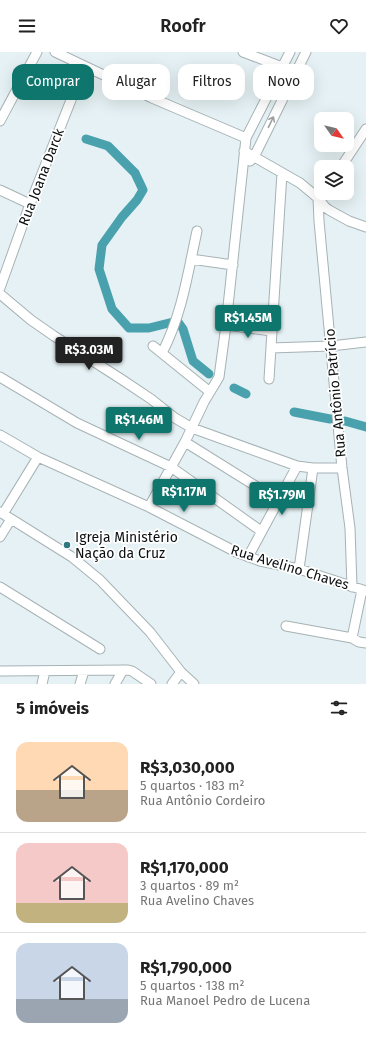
<!DOCTYPE html>
<html lang="pt">
<head>
<meta charset="utf-8">
<style>
	body { margin:0; font-family:"Fira Sans",sans-serif; background:#f6f6f6; color:#222; height:100vh; display:flex; flex-direction:column; font-size:15px; white-space:nowrap }
	* { box-sizing:border-box; margin:0 }
	p { font-size:13px; color:#767676 }
	.icon { flex:none; width:22px; height:22px; fill:none; stroke:currentColor; stroke-width:2; stroke-linecap:round; stroke-linejoin:round }
	.map { position:relative; height:632px; overflow:hidden }
	.details { display:flex; flex-direction:column; background:#fff; flex:1 }
	.details>* { flex:none }
	.hud { position:absolute; left:12px; top:12px; width:342px; height:36px; display:flex; gap:8px }
	.needle { width:26px; rotate:124deg }
	.fabs { position:absolute; left:314px; top:60px; display:grid; gap:8px }
	.fabs a { display:grid; place-items:center; width:40px; height:40px; border-radius:8px; background:#fff; box-shadow:0 4px 16px #0002; font-size:20px }
	.price { position:absolute; translate:-50% -34px; padding:0 9px; border-radius:4px; background:#0f766e; color:#fff; font-size:13px; line-height:26px; filter:drop-shadow(0 1px 2px #0008) }
	.price::after { content:''; position:absolute; left:50%; top:24px; width:12px; height:9px; margin-left:-6px; background:inherit; clip-path:polygon(0 0,100% 0,50% 100%) }
	.price.selected { background:#222; color:#fff }
	ul { padding:0; list-style:none }
	li { display:flex; align-items:center; gap:12px; height:100px; padding:0 16px }
	li+li { border-top:1px solid #e0e0e0 }
	li span { display:grid; place-items:center; flex:none; width:112px; height:80px; border-radius:12px; color:#555 }
	li>.icon { margin-inline-start:auto }
	span .icon { width:48px; height:48px; fill:#fffc; stroke-width:1 }
	li b { font-size:17px }
	h2 { display:flex; justify-content:space-between; align-items:center; height:48px; padding:0 16px; font-size:17px }
	.chip { padding:0 14px; border-radius:12px; background:#fff; box-shadow:0 4px 16px #0002; font-size:14px; line-height:36px }
	.chip.selected { background:#0f766e; color:#fff }
	header { display:flex; justify-content:space-between; align-items:center; height:52px; padding:0 16px; background:#fff; font-size:18px; font-weight:600 }
	.map>svg:first-child { display:block }
	.lines { fill:none; stroke-linecap:round; stroke-linejoin:round }
	.canal { stroke:#4aa1ae; stroke-width:9 }
	.street-casing { stroke:#a6b2b4; stroke-width:11 }
	.street { stroke:#fff; stroke-width:9 }
	.oneway { stroke:#9d9f9f }
	.poi-dot { fill:#307782; stroke:#fff; stroke-width:1.5 }
	.labels { text-anchor:middle; stroke-width:3.5; stroke-linejoin:round; paint-order:stroke }
	.street-label { font-size:14px; fill:#0b0f10; stroke:#fff }
	.poi-label { font-size:14px; fill:#0b0f10; stroke:#fff; text-anchor:start }
</style>
</head>
<body>
<header><svg class="icon" aria-label="menu" viewBox="0 0 24 24"><path d="M4 6h16M4 12h16M4 18h16"/></svg>Roofr<svg class="icon" aria-label="heart" viewBox="0 0 24 24"><path d="M12 20l-8-8c-3-5 5-10 8-4 3-6 11-1 8 4z"/></svg></header>
<div class="map">
<svg width="366" height="632" viewBox="0 0 366 632">
	<rect width="100%" height="100%" fill="#e5f1f4"/>
	<g class="lines">
		<!-- canal -->
		<path class="canal" d="M86 87 108 94 135 121 143 138 137 148 122 165 102 193 99 217 112 257 129 276H149L173 270
			M178 270 183 277 193 309 209 322
			M234 336 246 342
			M294 360 330 367
			M345 369 366 375"/>
		<defs>
			<path id="street" d="M55 0 152 46 246 86
				M243 0 282 15
				M0 69 37 0
				M244 99 300 131 318 146 325 155 329 158 349 169 366 175
				M250 109 254 105 306 0
				M341 115 366 77
				M0 138 30 152
				M322 141 318 146 319 169 342 416 350 476 352 535
				M191 207 233 213
				M0 236 30 152 84 15
				M0 242 31 268 54 284 121 327 151 347 175 366 192 376 297 414 313 416H342
				M226 273 272 279
				M153 294 210 340
				M271 296 331 294 366 290
				M162 301C182 263 188 220 197 179
				M0 325 77 371 171 415 261 479
				M269 327 282 121
				M0 383 38 405 149 455 236 500 260 509 299 517 366 539
				M185 390 278 448
				M149 455 185 390 204 350 219 325 226 273 246 86 290 0
				M0 460 72 505 100 528 150 580 181 620 194 632
				M3 462 38 405
				M0 485 11 467
				M248 505 297 414
				M299 517 313 416
				M0 535 100 597
				M286 574 352 586 359 590 366 591
				M352 586 362 538
				M0 619 128 618 132 619 151 632
				M42 632 45 619
				M80 632 84 619
				M115 632 123 618
				M172 632 181 620"/>
		</defs>
		<!-- street casing -->
		<use href="#street" class="street-casing"/>
		<!-- street -->
		<use href="#street" class="street"/>
	</g>
	<!-- one-way arrows -->
	<defs><path id="oneway-shaft" d="M-6 0H5M1.5-3L5.5 0L1.5 3" fill="none" stroke-width="1.6" stroke-linecap="round" stroke-linejoin="round"/></defs>
	<use class="oneway" href="#oneway-shaft" transform="translate(271 70) rotate(-64)"/>
	<!-- markers -->
	<circle class="poi-dot" cx="67" cy="493" r="4"/>
	<g class="labels">
		<!-- street labels -->
		<g class="street-label">
			<text transform="translate(41 125) rotate(-69)" y="5">Rua Joana Darck</text>
			<text transform="translate(335 341) rotate(-95)" y="5">Rua Antônio Patrício</text>
			<text transform="translate(290 515) rotate(17)" y="5">Rua Avelino Chaves</text>
		</g>
		<!-- poi labels -->
		<g class="poi-label">
			<text x="75" y="490">Igreja Ministério<tspan x="75" dy="16">Nação da Cruz</tspan></text>
		</g>
	</g>
</svg>
<div class="fabs">
<a><svg class="needle" viewBox="-14 -14 28 28"><path d="M0-13l5 13h-10z" fill="#e53935"/><path d="M0 13l5-13h-10z" fill="#767676"/></svg></a>
<a><svg class="icon" aria-label="layers" viewBox="0 0 24 24"><path d="M12 4l9 5-9 5-9-5zM3 14l9 5 9-5"/></svg></a>
</div>
<b class="price" style="left:248px;top:287px">R$1.45M</b>
<b class="price selected" style="left:89px;top:319px">R$3.03M</b>
<b class="price" style="left:139px;top:389px">R$1.46M</b>
<b class="price" style="left:184px;top:461px">R$1.17M</b>
<b class="price" style="left:282px;top:464px">R$1.79M</b>
<div class="hud">
<a class="chip selected">Comprar</a>
<a class="chip">Alugar</a>
<a class="chip">Filtros</a>
<a class="chip">Novo</a>
</div>
</div>
<section class="details">
<h2>5 imóveis<svg class="icon" aria-label="filters" viewBox="0 0 24 24"><path d="M4 7h16M4 17h16"/><circle cx="9" cy="7" r="2"/><circle cx="15" cy="17" r="2"/></svg></h2>
<ul>
<li><span style="background:linear-gradient(#ffd9b3 60%,#b9a48a 0)"><svg class="icon" aria-label="home" viewBox="0 0 24 24"><path d="M3 11l9-7 9 7M6 9v11h12V9"/></svg></span><div><b>R$3,030,000</b><p>5 quartos · 183 m²</p><p>Rua Antônio Cordeiro</p></div></li>
<li><span style="background:linear-gradient(#f6c9c9 75%,#c2b280 0)"><svg class="icon" aria-label="home" viewBox="0 0 24 24"><path d="M3 11l9-7 9 7M6 9v11h12V9"/></svg></span><div><b>R$1,170,000</b><p>3 quartos · 89 m²</p><p>Rua Avelino Chaves</p></div></li>
<li><span style="background:linear-gradient(#c9d6e8 70%,#9aa5b1 0)"><svg class="icon" aria-label="home" viewBox="0 0 24 24"><path d="M3 11l9-7 9 7M6 9v11h12V9"/></svg></span><div><b>R$1,790,000</b><p>5 quartos · 138 m²</p><p>Rua Manoel Pedro de Lucena</p></div></li>
</ul>
</section>
</body>
</html>
